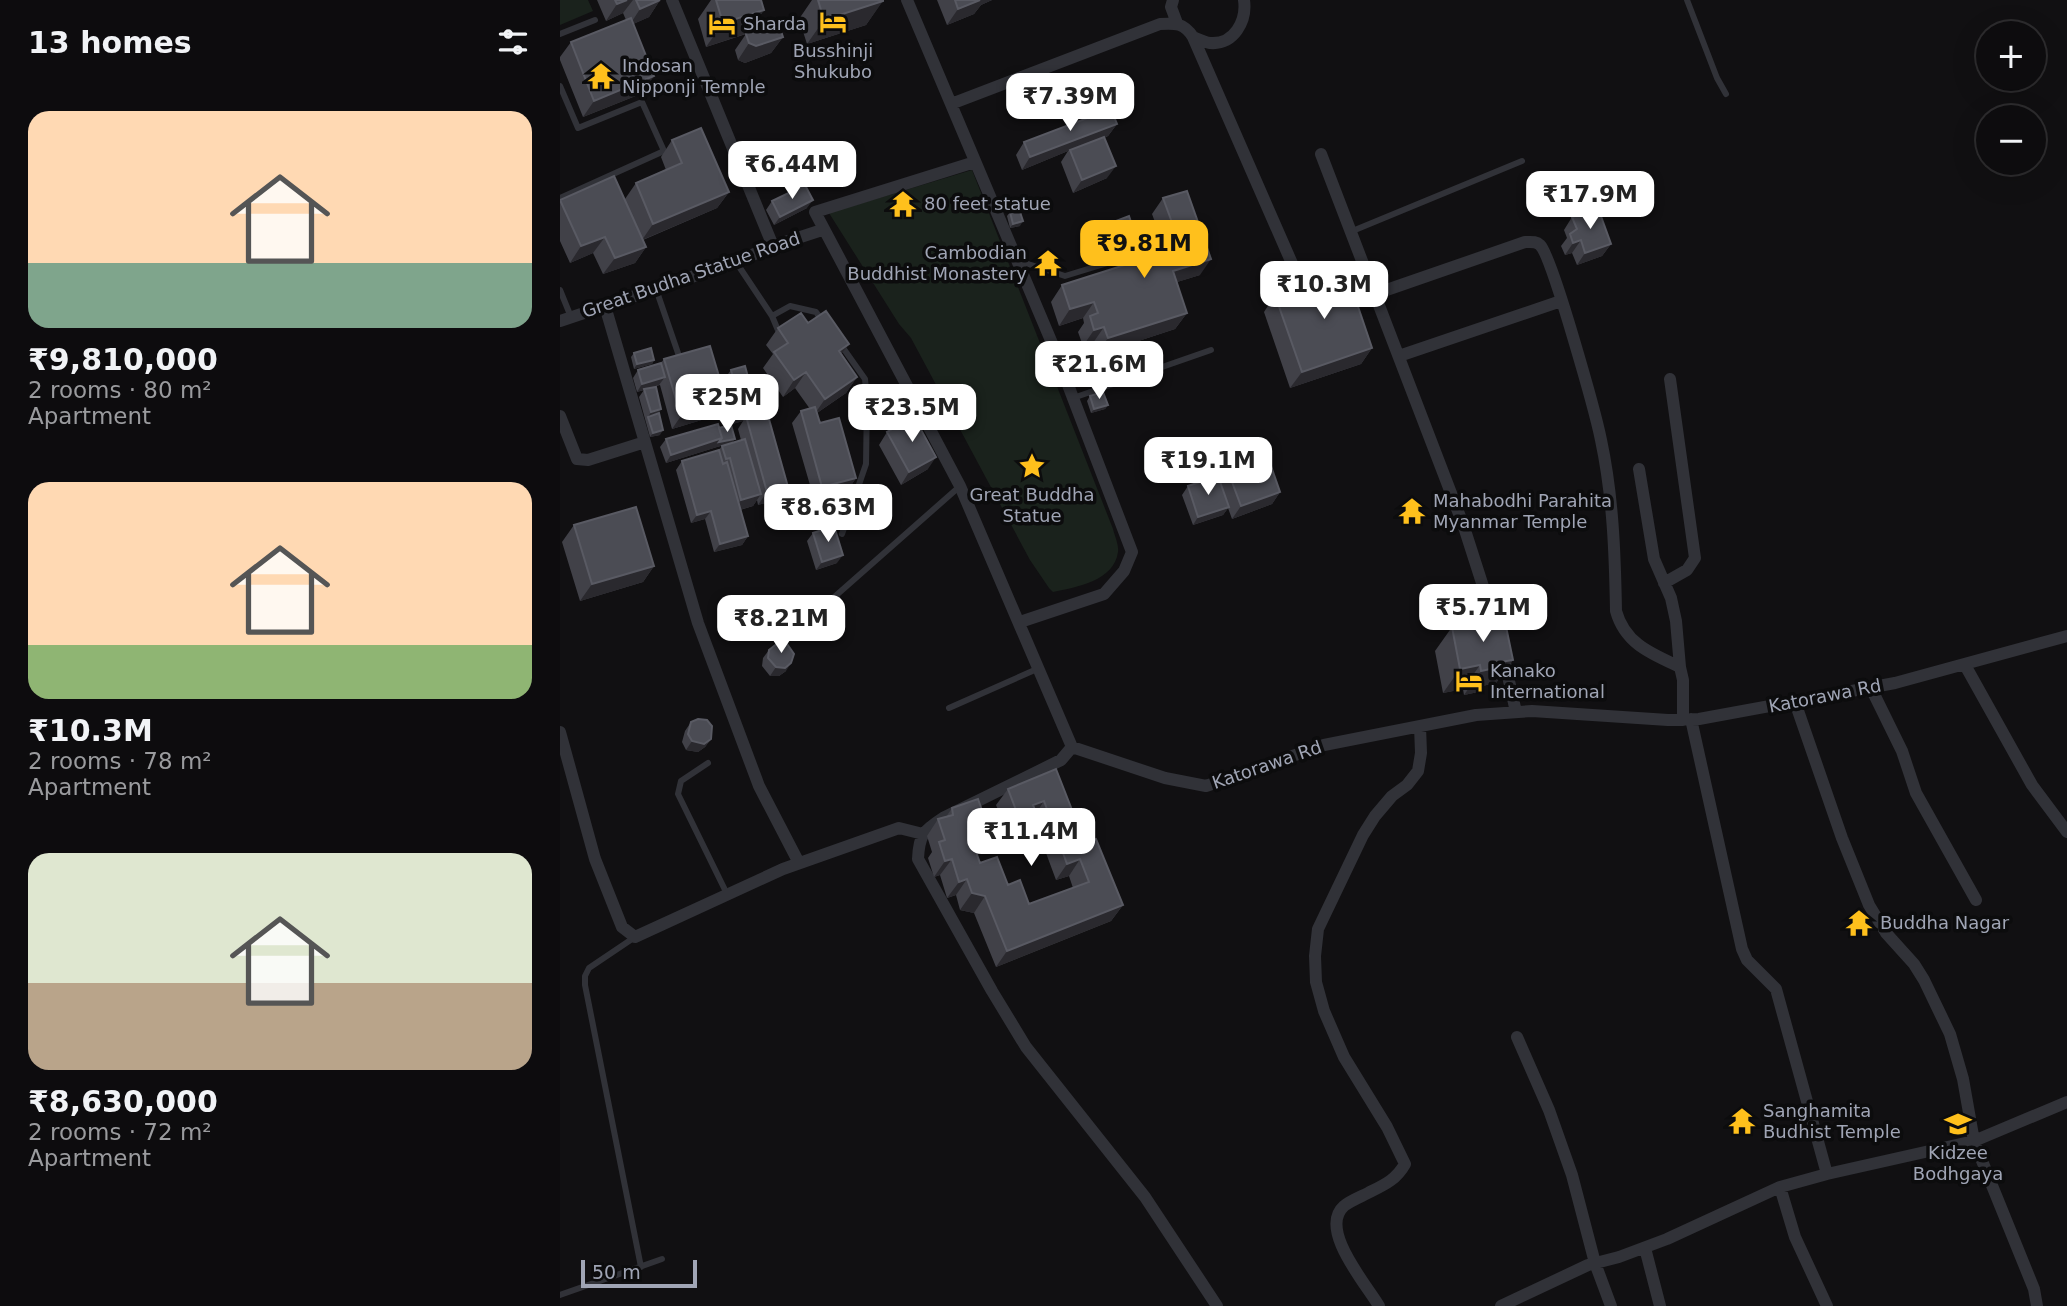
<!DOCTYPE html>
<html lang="en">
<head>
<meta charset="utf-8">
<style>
	body { margin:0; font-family:"DejaVu Sans",sans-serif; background:#161517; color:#f1f3f6; height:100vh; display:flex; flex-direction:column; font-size:26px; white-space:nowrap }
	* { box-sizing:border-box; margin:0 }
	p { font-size:23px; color:#9a9b9e }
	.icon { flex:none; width:38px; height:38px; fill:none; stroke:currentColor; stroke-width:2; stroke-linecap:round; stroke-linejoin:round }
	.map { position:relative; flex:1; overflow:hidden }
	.sheet { display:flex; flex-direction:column; background:#0d0c0e; width:560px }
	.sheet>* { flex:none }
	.tools { position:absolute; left:1416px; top:21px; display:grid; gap:14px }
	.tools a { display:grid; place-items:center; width:70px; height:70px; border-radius:50%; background:#0d0c0e; box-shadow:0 7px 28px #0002,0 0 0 2px #2d2c2e; font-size:35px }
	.scale { position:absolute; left:21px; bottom:18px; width:116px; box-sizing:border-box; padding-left:7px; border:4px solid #a0a5b5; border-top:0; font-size:19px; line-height:24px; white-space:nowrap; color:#a0a5b5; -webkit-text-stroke:5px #0c0c0d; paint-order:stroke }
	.price { position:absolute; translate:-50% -60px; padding:0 16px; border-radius:14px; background:#fff; color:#222; font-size:23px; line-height:46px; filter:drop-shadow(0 2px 4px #0008) }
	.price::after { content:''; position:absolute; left:50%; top:42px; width:21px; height:16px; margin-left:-10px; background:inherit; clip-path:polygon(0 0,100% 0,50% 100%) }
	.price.active { background:#ffc01c; color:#111 }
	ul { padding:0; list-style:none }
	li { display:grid; align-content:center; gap:14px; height:371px; padding:0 28px }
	li span { display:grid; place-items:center; height:217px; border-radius:21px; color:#555 }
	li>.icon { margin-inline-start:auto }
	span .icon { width:126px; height:126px; fill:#fffc; stroke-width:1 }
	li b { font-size:30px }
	h2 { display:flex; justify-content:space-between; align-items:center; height:84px; padding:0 28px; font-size:30px }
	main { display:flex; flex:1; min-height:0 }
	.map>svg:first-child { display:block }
	.green { fill:#1a221c }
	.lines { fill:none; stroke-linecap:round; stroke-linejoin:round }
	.lane { stroke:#313238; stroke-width:6 }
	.street { stroke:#313238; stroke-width:12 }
	.wall { fill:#414148; fill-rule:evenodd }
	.shaded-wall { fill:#2a292e }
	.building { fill:#4b4c54; stroke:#595a63; stroke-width:2 }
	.labels { text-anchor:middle; stroke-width:7; stroke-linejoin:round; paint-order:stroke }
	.poi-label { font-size:18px; fill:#a0a5b5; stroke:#0c0c0d; text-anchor:start }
	.street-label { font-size:18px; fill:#a0a5b5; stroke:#0c0c0d }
</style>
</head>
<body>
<main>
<section class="sheet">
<h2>13 homes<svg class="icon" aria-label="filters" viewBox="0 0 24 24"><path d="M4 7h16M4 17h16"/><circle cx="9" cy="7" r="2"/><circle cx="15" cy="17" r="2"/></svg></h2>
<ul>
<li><span style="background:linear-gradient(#ffd9b3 70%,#7fa58c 0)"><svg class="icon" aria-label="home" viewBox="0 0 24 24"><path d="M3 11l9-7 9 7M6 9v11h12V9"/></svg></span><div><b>₹9,810,000</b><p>2 rooms · 80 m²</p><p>Apartment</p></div></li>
<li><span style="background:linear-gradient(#ffd9b3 75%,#8fb573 0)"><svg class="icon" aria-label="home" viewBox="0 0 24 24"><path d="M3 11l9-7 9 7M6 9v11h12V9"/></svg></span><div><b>₹10.3M</b><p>2 rooms · 78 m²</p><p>Apartment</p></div></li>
<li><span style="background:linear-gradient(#dfe7d0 60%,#b9a48a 0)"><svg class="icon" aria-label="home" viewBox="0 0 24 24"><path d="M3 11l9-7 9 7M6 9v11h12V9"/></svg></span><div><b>₹8,630,000</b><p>2 rooms · 72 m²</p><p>Apartment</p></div></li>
</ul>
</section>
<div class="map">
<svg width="1507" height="1306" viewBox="0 0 1507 1306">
	<rect width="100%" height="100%" fill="#111012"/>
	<!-- green -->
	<path class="green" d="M0 0H28L33 11 0 25Z
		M412 170 553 529C555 537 559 545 558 552 554 581 517 587 493 592L489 588 470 560 351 338 339 324 269 213Z"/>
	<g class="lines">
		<!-- lane -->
		<path class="lane" d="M1127 0 1157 78 1166 94
			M0 34 35 20
			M0 86 18 128 82 102 104 151 0 198
			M790 232 962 161
			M459 261 505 276 577 254
			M176 262 212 316 220 335
			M96 289 119 356
			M0 290 11 317
			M212 316 230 306 256 312 264 323
			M281 345 305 379 307 399 306 464 282 534
			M513 398 651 350
			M272 599 399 487
			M389 708 477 669
			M148 763 121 781 118 794 167 894
			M75 937 29 968 25 976V985L81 1267
			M0 1295 102 1259"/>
		<!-- street -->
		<path class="street" d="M112 0 213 246
			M347 0 492 343 572 552 564 571 544 594 460 622
			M613 0 611 7 617 23
			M633 37C638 39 644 42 650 43 674 45 687 21 684 0
			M391 104 600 24C616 23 624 23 633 37L741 284
			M761 154 904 527 938 633
			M415 162 255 212 400 486 512 747
			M815 294 965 242C971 242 976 241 980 245 992 256 1036 415 1041 440 1053 496 1055 554 1056 611 1065 644 1092 654 1120 667L1123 680V720
			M45 306 138 623 199 786 239 863
			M0 321 176 262 213 246 262 230
			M839 356 1001 301
			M0 416 17 459 28 460 85 442
			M1079 469 1094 559 1111 598 1116 621 1120 667
			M1104 583 1127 570 1135 558 1110 379
			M943 654 956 712
			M1405 665 1472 785 1507 832
			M1311 688 1342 751 1356 793 1416 900
			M1235 702 1282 838 1309 905 1326 933 1354 964 1364 980 1390 1034 1403 1079 1414 1141 1474 1289 1477 1306
			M1131 719 1182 949 1187 960 1216 989 1267 1174
			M0 732 35 859 62 927 75 937 223 869 339 828 363 834
			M957 1037 989 1110 1012 1175 1035 1263 1051 1306
			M1220 1187 1235 1237 1267 1306
			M1085 1248 1100 1306
			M657 1306 585 1197 466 1047 432 991 358 859C359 835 363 831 383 818L501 760 512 747 605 778 646 786 764 745 916 715 972 711 1108 720 1139 719 1335 683 1507 636
			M819 1306C806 1284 758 1229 784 1206 790 1201 800 1197 808 1193 824 1185 836 1180 845 1164L827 1127 784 1057 764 1011 756 982 755 956 758 929 803 835 815 816 832 796 847 785 858 771 861 753 860 726
			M941 1306 1028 1265 1059 1257 1107 1239 1220 1187 1267 1174 1414 1141 1507 1102"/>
	</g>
	<!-- wall -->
	<path class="wall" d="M37 0H100L89 17 73 24 83 93 23 117 0 60V57L11 42 66 20 63 13 46 21Z
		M151 0H201L204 10 190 29 223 37 211 53 185 63 178 60 175 50 186 34 146 47 138 19Z
		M252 0H323L306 25 247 44 239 19Z
		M377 0H432L421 5 414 14 387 25Z
		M557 124 548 136 544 138 547 178 513 193 501 162 508 151 462 170 456 155 464 142Z
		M112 140 169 192 157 208 83 240 86 247 75 263 43 274 33 253 10 263 0 241V200L65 199 76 183 106 170 101 157Z
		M603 198 640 275 617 282 627 313 615 329 536 355 533 343 523 346 518 332 524 323 523 318 499 326 491 302 502 285 606 252 592 214Z
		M212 201 247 208 214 225 206 210Z
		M450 212 460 226 450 228 447 216Z
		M1012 217 1051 244 1042 256 1017 265 1012 253 1005 255 1001 246 1007 238 1004 230Z
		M532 230 568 239 532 254 526 239Z
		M715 295 812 348 801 364 730 388 704 312Z
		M248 323 282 354 297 377 286 393 257 413 260 423 296 478 288 490 254 499 232 423 241 411 250 409 235 388 223 397 203 368 213 354 206 345 218 328Z
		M74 353 94 360 92 364 74 369 71 357Z
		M104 359 166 399 167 397 170 396 165 378 171 370 188 392 220 499 198 505 197 500 193 506 180 510 188 536 182 545 154 552 145 519 131 523 116 470 122 461 159 450 162 446 168 444 157 447 106 463 100 447 106 439 169 425 165 411 167 409 166 405 158 415 112 429 100 385 90 388 99 413 100 435 90 437 79 397 84 390 77 392 73 378 78 370 101 363ZM183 421 178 429 181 440 172 443 169 425Z
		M530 396 548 405 545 409 531 413 527 401Z
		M327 432 368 469 341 485 319 445Z
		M590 448 617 465 589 473 585 457Z
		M665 463 720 492 712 504 672 519 668 508 663 515 633 525 622 495 628 486 657 477Z
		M14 525 94 566 83 582 20 601 2 542Z
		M253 533 277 563 256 570 247 541Z
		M892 627 953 660 936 683 922 686 918 692 904 695 903 689 883 693 875 651Z
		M209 650 226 671 219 676H210L202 666 203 658Z
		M131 722 151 739 145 747 138 752 126 750 122 742 125 731Z
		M496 769 521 845 563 905 551 921 436 967 414 913 400 910 396 895 387 898 380 875 374 877 368 858 372 852 367 836 378 819 386 817 392 808 415 839 412 840 420 863 469 904 513 888 509 876 496 880 473 818 469 819 464 826 450 832 448 825 445 827 436 805 448 789Z"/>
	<!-- shaded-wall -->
	<path class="shaded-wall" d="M67 0H73L63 13 46 21 57 4Z
		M100 0 89 17 69 26 80 9Z
		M418 0H432L421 5 414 14 387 25 398 9Z
		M323 1 306 25 247 44 264 20Z
		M204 10 188 33 146 47 163 23Z
		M223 37 211 53 185 63 178 60 189 43Z
		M94 76 83 93 23 117 34 101Z
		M557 124 548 136 510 151V150L508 151 462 170 470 157Z
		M556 166 547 178 513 193 522 180Z
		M169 192 157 208 82 240 93 224Z
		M253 200 247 208 214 225 220 217Z
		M463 221 460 226 450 228 453 224Z
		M574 231 568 239 532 254 537 245Z
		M45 237 33 253 10 263 21 246Z
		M1021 240 1012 253 1005 255 1013 243Z
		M1051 244 1042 256 1017 265 1025 253Z
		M86 247 75 263 43 274 55 258Z
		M651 259 640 275 601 287 613 271Z
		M534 302 523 318 499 326 510 309Z
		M627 313 615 329 536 355 548 338Z
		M544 327 533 343 523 346 534 330Z
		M289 344 277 360 279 351Z
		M812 348 801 364 730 388 742 372Z
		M94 360 92 364 74 369 77 364Z
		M246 372 235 388 223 397 234 380Z
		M105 377 99 385 77 392 82 384Z
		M297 377 286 393 254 415 265 399Z
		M191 388 185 396 171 399 177 391Z
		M167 403 158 415 112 429 121 416Z
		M548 405 545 409 531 413 534 409Z
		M101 409 96 418 88 417 91 412Z
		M197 411 192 419 186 416 183 421 169 425 175 417Z
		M103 430 100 435 90 437 93 433Z
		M162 438 175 439 172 443 157 447 106 463 111 455Z
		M376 457 368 469 341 485 349 472Z
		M622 457 617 465 589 473 595 465Z
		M296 478 288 490 254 499 262 487Z
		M228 487 220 499 198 505 207 492Z
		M720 492 712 504 672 519 681 506Z
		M201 494 193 506 172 512 181 500Z
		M669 507 663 515 633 525 638 517Z
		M151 511 145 519 131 523 137 515Z
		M188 536 182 545 154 552 160 544Z
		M283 555 277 563 256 570 262 562Z
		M94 566 83 582 20 601 32 584Z
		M953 660 936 683 922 686 918 692 904 695 921 671 934 663Z
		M231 663 226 671 219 676H210L216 667Z
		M920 665 903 689 883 693 900 669Z
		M151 739 145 747 138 752 126 750 132 741Z
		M484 801 473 818 469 819 464 826 450 832 462 815 473 805Z
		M460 809 448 825 445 827 456 810Z
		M426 822 415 839 397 845 408 829Z
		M392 859 380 875 374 877 385 861Z
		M520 859 509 876 496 880 507 864Z
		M407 879 396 895 387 898 399 882Z
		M412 893 425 896 414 913 400 910Z
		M563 905 551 921 436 967 447 951Z"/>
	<!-- building -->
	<path class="building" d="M55 0H67L57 4Z
		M76 0H100L80 9Z
		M156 0H201L204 10 163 23Z
		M258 0H323V1L264 20Z
		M395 0H420L398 9Z
		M71 18 94 76 34 101 11 42Z
		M206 22 219 25 223 37 196 46 189 43 186 34 194 26Z
		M551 109 557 124 470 157 464 142Z
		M141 128 169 192 93 224 76 183 122 163 112 140Z
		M544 137 556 166 522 180 510 150Z
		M54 176 86 247 55 258 45 237 21 246 0 200Z
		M245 185 253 200 220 217 212 201Z
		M627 191 651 259 613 271 627 313 548 338 544 327 534 330 530 316 538 313 534 302 510 309 502 285 621 247 603 198Z
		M1038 208 1051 244 1025 253 1021 240 1013 243 1010 234 1017 229 1012 217Z
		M459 209 463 221 453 224 450 212Z
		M569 216 574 231 537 245 532 230Z
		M786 271 812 348 742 372 715 295Z
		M266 311 289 344 279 351 297 377 265 399 246 372 234 380 214 352 228 343 218 328 241 313 248 323Z
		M150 346 167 403 121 416 104 359Z
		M91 348 94 360 77 364 74 353Z
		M101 363 105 377 82 384 78 370Z
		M185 366 191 388 177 391 171 370Z
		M96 387 101 409 91 412 84 389Z
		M188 392 189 398 171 403 170 405 167 397Z
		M543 392 548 405 534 409 530 396Z
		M193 397 197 411 175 417 171 403Z
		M255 407 260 423 279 418 296 478 262 487 241 411Z
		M207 412 228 487 207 492 186 416Z
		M99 413 103 430 93 433 88 417Z
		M354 417 376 457 349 472 327 432Z
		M158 424 162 438 111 455 106 439Z
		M171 425 175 439 159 442 162 438 159 428Z
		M185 439 201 494 181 500 170 458 166 459 162 446Z
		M617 440 622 457 595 465 590 448Z
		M705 449 720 492 681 506 665 463Z
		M159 450 163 464 167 462 188 536 160 544 151 511 137 515 122 461Z
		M658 476 669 507 638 517 628 486Z
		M76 507 94 566 32 584 14 525Z
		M274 526 283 555 262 562 253 533Z
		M944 617 953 660 934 663 935 668 921 671 920 665 900 669 892 627Z
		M219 642 227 644 234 654 231 663 225 668 216 667 208 658 209 650Z
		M138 719 147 720 152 726 151 739 144 744 132 741 128 734 131 722Z
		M496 769 521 833 517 835 521 845 536 839 563 905 447 951 425 896 412 893 407 879 399 882 392 859 385 861 379 842 385 840 378 819 393 815 392 808 418 799 426 822 408 829 420 863 437 857 448 885 460 880 469 904 529 882 520 859 507 864 484 801 473 805 475 810 462 815 460 809 456 810 448 789Z"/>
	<!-- icons -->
	<defs>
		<symbol id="hotel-bare" viewBox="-9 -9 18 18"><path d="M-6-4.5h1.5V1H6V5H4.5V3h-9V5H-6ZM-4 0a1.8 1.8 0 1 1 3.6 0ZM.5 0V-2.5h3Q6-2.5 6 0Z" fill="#ffc01c" stroke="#0c0c0d" stroke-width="2.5" paint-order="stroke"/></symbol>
		<symbol id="temple-bare" viewBox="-9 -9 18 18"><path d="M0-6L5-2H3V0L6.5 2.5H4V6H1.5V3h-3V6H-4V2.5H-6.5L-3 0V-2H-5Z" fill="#ffc01c" stroke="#0c0c0d" stroke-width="2.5" paint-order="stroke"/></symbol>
		<symbol id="sight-bare" viewBox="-9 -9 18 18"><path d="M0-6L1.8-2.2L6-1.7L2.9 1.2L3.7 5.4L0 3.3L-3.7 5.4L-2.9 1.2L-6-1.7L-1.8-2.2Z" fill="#ffc01c" stroke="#0c0c0d" stroke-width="2.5" paint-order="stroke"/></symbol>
		<symbol id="school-bare" viewBox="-9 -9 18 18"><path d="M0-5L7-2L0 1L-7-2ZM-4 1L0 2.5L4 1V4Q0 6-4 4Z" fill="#ffc01c" stroke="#0c0c0d" stroke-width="2.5" paint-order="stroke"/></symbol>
	</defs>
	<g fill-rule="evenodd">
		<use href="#hotel-bare" x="254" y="3" width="38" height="38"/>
		<use href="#hotel-bare" x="143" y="5" width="38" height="38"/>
		<use href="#temple-bare" x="22" y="57" width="38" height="38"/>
		<use href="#temple-bare" x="324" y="185" width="38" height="38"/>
		<use href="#temple-bare" x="469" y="244" width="38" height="38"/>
		<use href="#sight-bare" x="453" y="447" width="38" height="38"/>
		<use href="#temple-bare" x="833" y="492" width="38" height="38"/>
		<use href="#hotel-bare" x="890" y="662" width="38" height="38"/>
		<use href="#temple-bare" x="1280" y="904" width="38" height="38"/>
		<use href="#temple-bare" x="1163" y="1102" width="38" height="38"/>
		<use href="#school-bare" x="1379" y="1105" width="38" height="38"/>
	</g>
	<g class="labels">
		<!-- poi labels -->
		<g class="poi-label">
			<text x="183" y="30">Sharda</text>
			<text x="273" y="57" text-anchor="middle">Busshinji<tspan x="273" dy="21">Shukubo</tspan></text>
			<text x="62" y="72">Indosan<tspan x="62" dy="21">Nipponji Temple</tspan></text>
			<text x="364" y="210">80 feet statue</text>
			<text x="467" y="259" text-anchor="end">Cambodian<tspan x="467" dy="21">Buddhist Monastery</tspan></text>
			<text x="472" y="501" text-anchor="middle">Great Buddha<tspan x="472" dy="21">Statue</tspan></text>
			<text x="873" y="507">Mahabodhi Parahita<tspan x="873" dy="21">Myanmar Temple</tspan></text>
			<text x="930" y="677">Kanako<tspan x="930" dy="21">International</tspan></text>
			<text x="1320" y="929">Buddha Nagar</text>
			<text x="1203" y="1117">Sanghamita<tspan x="1203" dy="21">Budhist Temple</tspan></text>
			<text x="1398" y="1159" text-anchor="middle">Kidzee<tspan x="1398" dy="21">Bodhgaya</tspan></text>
		</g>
		<!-- street labels -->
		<g class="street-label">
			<text transform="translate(131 275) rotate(-19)" y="6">Great Budha Statue Road</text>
			<text transform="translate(1265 696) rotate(-11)" y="6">Katorawa Rd</text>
			<text transform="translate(707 765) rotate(-19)" y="6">Katorawa Rd</text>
		</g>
	</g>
</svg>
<div class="tools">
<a>+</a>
<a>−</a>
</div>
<div class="scale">50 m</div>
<b class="price" style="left:510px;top:133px">₹7.39M</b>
<b class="price" style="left:232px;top:201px">₹6.44M</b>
<b class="price" style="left:1030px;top:231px">₹17.9M</b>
<b class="price active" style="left:584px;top:280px">₹9.81M</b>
<b class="price" style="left:764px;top:321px">₹10.3M</b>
<b class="price" style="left:539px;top:401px">₹21.6M</b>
<b class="price" style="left:167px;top:434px">₹25M</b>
<b class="price" style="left:352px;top:444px">₹23.5M</b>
<b class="price" style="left:648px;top:497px">₹19.1M</b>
<b class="price" style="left:268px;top:544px">₹8.63M</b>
<b class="price" style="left:923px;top:644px">₹5.71M</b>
<b class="price" style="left:221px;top:655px">₹8.21M</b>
<b class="price" style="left:471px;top:868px">₹11.4M</b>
</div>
</main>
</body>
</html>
